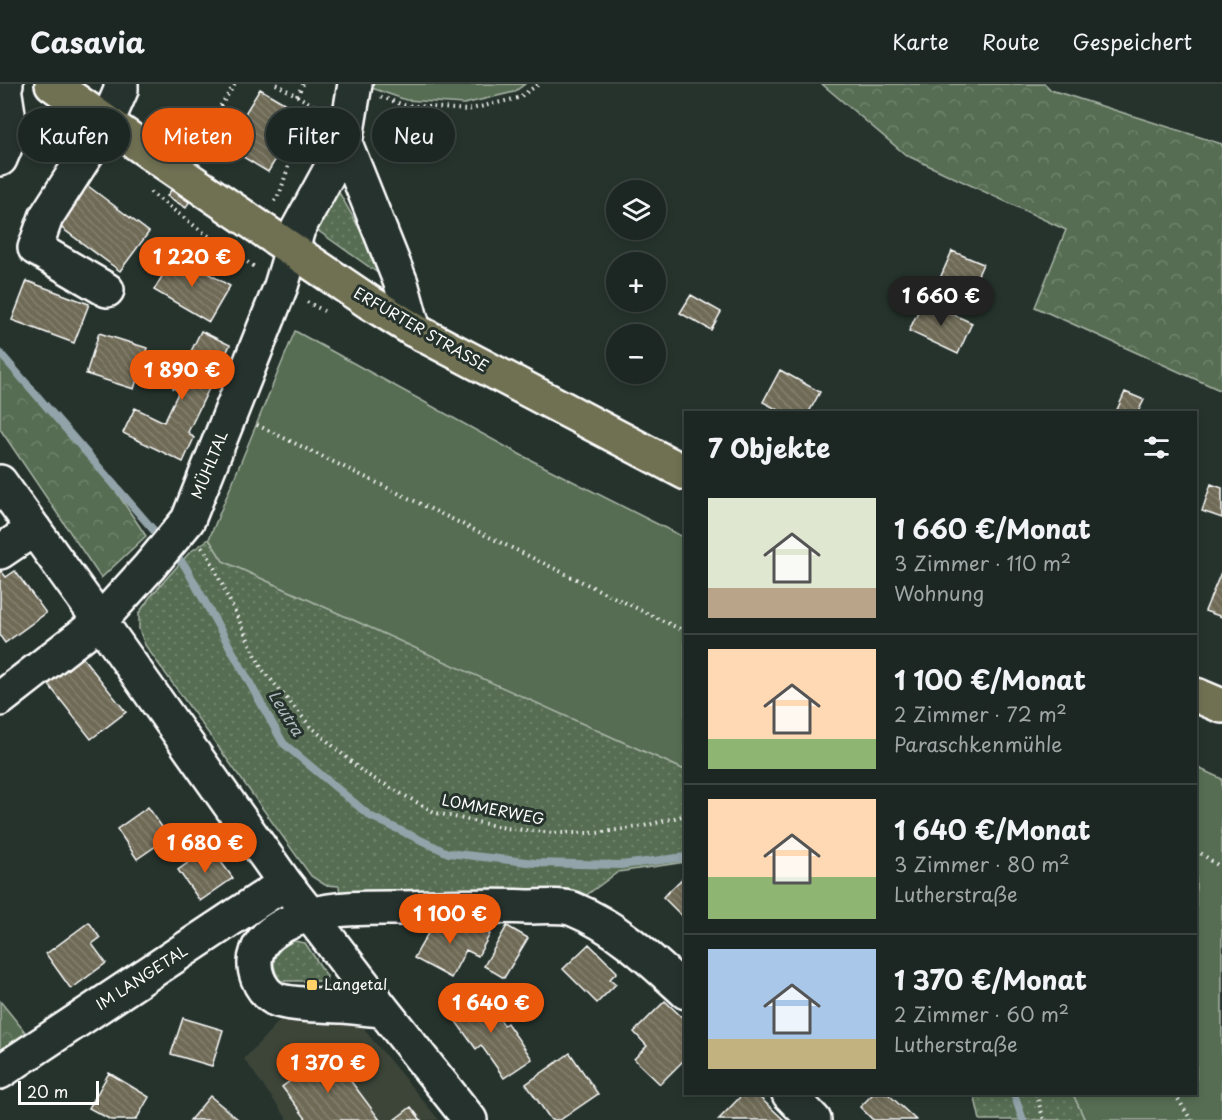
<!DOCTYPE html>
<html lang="de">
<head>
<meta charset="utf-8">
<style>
	body { margin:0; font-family:"Playpen Sans",sans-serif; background:#29322f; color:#f1f3f6; height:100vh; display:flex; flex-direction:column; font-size:22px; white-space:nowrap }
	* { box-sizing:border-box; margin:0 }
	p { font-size:20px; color:#a0a5a5 }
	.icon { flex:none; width:33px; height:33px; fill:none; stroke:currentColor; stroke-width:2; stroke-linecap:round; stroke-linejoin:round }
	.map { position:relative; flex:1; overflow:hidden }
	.panel { position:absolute; left:684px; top:327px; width:513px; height:684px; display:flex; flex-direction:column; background:#1c2622; border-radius:0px; box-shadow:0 3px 9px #0003,0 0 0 2px #3a4340 }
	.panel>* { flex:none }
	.guide { position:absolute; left:18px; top:24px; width:570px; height:54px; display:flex; gap:12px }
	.tools { position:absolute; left:606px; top:96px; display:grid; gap:12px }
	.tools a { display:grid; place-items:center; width:60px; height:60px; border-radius:50%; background:#1c2622; box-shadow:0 3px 9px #0003,0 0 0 2px #3a4340; font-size:30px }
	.scale { position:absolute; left:18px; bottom:15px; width:81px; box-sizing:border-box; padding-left:6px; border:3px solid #fff; border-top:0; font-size:16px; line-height:21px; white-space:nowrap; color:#fff; -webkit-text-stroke:4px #26332d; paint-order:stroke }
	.price { position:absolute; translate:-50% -51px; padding:0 14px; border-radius:21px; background:#ea580c; color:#fff; font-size:20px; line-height:39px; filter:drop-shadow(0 2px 3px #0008) }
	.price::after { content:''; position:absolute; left:50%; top:36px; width:18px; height:14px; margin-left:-9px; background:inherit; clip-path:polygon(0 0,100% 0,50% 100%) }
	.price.active { background:#222; color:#fff }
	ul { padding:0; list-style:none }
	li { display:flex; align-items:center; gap:18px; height:150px; padding:0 24px }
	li+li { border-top:2px solid #3a4340 }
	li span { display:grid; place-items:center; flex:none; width:168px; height:120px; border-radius:0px; color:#555 }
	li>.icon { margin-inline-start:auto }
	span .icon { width:72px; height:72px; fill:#fffc; stroke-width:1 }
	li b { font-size:26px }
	h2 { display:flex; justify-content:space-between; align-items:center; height:72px; padding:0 24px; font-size:26px }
	.chip { padding:0 21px; border-radius:27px; background:#1c2622; box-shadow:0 3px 9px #0003,0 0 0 2px #3a4340; font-size:21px; line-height:54px }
	.chip.active { background:#ea580c; color:#fff }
	header { display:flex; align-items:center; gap:36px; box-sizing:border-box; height:84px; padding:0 30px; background:#1c2622; border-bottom:2px solid #3a4340 }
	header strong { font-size:28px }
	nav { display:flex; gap:33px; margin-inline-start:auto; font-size:21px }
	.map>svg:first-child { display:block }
	.built { fill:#3c4439 }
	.grass { fill:url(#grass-dots); stroke:#aab6a8; stroke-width:1.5 }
	.forest { fill:url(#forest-crowns); stroke:#aab6a8; stroke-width:1.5 }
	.green { fill:#566d52; stroke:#aab6a8; stroke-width:1.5 }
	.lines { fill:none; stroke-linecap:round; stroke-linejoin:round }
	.stream { stroke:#92a3a9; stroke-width:8 }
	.building { fill:url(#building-back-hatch); stroke:#fff; stroke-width:1.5 }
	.minor-casing { stroke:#fff; stroke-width:38 }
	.major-casing { stroke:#fff; stroke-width:38 }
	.path { stroke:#fff; stroke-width:4; stroke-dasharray:1.5 4.5; stroke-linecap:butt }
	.minor { stroke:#26332d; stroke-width:33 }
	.major { stroke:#707052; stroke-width:33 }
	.poi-dot { fill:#ffd166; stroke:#26332d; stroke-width:2 }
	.labels { text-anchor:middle; stroke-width:6; stroke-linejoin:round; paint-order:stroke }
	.street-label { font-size:15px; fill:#fff; stroke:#26332d }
	.poi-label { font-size:15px; fill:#fff; stroke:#26332d; text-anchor:start }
	.water-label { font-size:16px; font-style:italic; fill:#aebabe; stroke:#26332d }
</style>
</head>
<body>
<header>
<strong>Casavia</strong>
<nav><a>Karte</a><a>Route</a><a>Gespeichert</a></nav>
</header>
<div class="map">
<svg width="1222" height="1036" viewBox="0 0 1222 1036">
	<defs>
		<pattern id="grass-dots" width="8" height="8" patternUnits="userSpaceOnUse" patternTransform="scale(1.5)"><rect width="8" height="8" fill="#566d52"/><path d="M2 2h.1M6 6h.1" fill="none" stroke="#6f836c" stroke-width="1.8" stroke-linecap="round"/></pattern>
		<pattern id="forest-crowns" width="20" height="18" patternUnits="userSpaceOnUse" patternTransform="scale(1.5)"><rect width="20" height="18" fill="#566d52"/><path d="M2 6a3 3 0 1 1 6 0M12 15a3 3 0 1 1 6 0" fill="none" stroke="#6f836c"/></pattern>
		<pattern id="building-back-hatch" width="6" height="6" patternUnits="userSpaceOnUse" patternTransform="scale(1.5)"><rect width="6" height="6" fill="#6e6a56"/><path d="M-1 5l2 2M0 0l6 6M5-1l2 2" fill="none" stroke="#84806f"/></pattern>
	</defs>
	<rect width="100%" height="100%" fill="#26332d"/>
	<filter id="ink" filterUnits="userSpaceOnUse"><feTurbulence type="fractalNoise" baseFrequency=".0167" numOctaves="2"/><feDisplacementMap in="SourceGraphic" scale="12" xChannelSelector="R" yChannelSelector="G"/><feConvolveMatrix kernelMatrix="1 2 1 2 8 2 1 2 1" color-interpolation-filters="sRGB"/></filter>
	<g filter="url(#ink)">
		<!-- built -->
		<path class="built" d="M281 935 360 936 367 949 439 1036H288L244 975Z"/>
		<!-- grass -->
		<path class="grass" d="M336 103 389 197 317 146Z
			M209 455 223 477 685 686V778L618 788 577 818 340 810 339 802 325 801 311 792 145 561 139 545V529L150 513 190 468Z
			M294 857 305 859 327 892 326 897H280C269 878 273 866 294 857Z
			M974 1010H1073L1085 1036H980Z"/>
		<!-- forest -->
		<path class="forest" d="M822 0H1045L1051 6 1222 60V307L1035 223 1066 146 906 71Z
			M0 269 103 388 146 452 101 494 0 345Z
			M0 917 26 949 0 968Z"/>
		<!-- green -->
		<path class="green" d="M363 0H525L514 8 464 20 406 16 363 1Z
			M295 247 521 371 685 454V686L223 477 209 455Z
			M1196 683 1222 695V1036H1085L1073 1010H1196Z"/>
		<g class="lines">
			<!-- stream -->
			<path class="stream" d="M0 269 163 457
				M171 466 185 482 283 659 370 732 448 769 535 779 621 781 686 773
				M1014 1010 1023 1036"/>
		</g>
		<!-- building -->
		<path class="building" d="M260 5 303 30 268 88 225 62Z
			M84 99 149 148 120 187 55 139Z
			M171 106 189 118 186 124 167 112Z
			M952 167 983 180 964 222 934 208Z
			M175 170 230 202 209 238 154 206Z
			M27 197 89 220 74 259 12 236Z
			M691 211 721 228 711 246 680 229Z
			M923 217 972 239 958 270 909 247Z
			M201 247 230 261 188 348 194 354 183 378 123 349 135 324 164 338 179 307 173 304Z
			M99 249 147 264 134 305 86 290Z
			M780 286 820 308 809 328H782L763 318Z
			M1125 308 1144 316 1138 328H1116Z
			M1211 400 1222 404V434L1202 427Z
			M1222 486V533L1205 527Z
			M1 487 6 493 15 487 46 529 5 559 0 552V488Z
			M79 569 126 628 91 655 45 596Z
			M148 723 169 753 137 775 117 745Z
			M210 763 233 794 200 817 178 786Z
			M684 793 686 794V836L663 813Z
			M439 830 463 844 467 838 490 850 478 872 466 866 451 894 414 874Z
			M89 838 100 854 92 860 106 879 71 905 46 870Z
			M507 842 528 854 504 894 484 882Z
			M589 860 617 888 610 895 616 900 597 919 563 885Z
			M479 907 504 941 507 939 532 975 504 994 481 961 476 965 449 928Z
			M665 917 686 937V974L660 1000 634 975 647 962 634 948Z
			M183 934 223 946 212 982 171 970Z
			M329 968 380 1036H307L282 1003Z
			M570 969 598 1010 560 1036H551L526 1000Z
			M109 989 149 1013 136 1036H111L89 1024Z
			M743 1010H756L784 1036H718Z
			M873 1010H888L916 1036H873L860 1023Z
			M210 1012 239 1036H190Z
			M411 1023 421 1036H394Z"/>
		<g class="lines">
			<defs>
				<path id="minor" d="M345 59 401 199 414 246
					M0 75 11 49 4 3 6 0
					M107 206 35 164 46 133 107 38 121 6V0
					M0 398 100 537 285 799 310 831 383 926 470 1036
					M0 468 34 445
					M0 615 100 537 149 483 188 436 281 202 298 145 345 59 355 0
					M383 926C369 925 356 923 342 922 327 921 287 921 275 915 259 906 251 884 257 868 263 848 291 836 310 831 339 823 371 824 401 824 443 823 485 821 528 823 540 823 562 821 573 825 617 843 651 876 686 908
					M0 988 285 799
					M789 1010 814 1036"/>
				<path id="major" d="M52 0 159 75 369 218 414 246 686 389
					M1196 611 1222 622"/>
			</defs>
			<!-- minor casing -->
			<use href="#minor" class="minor-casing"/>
			<!-- major casing -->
			<use href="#major" class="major-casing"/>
			<!-- path -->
			<path class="path" d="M276 0 313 21 319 29
				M297 12 303 0
				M381 13 404 21 467 26 518 14 539 0
				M194 62 235 0
				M150 108 200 146 256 184
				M274 117 280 109 299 48 313 21
				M307 218 324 227
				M257 341 686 548
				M202 463 208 471 262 585 310 642 364 689 436 729 505 744 553 749H597L644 742 686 731
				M1196 766 1222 784
				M1036 1010 1044 1036
				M1175 1010 1191 1036"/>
			<!-- minor -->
			<use href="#minor" class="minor"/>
			<!-- major -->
			<use href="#major" class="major"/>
		</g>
	</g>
	<!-- markers -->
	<rect class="poi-dot" x="306" y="895" width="12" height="12" rx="3"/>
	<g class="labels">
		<!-- street labels -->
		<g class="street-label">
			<text transform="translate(421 246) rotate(30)" y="5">ERFURTER STRASSE</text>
			<text transform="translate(210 381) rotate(-68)" y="5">MÜHLTAL</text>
			<text transform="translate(493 726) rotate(11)" y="5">LOMMERWEG</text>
			<text transform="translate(142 894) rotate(-33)" y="5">IM LANGETAL</text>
		</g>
		<!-- poi labels -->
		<g class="poi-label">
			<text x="324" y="906">Langetal</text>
		</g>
		<!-- water labels -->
		<g class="water-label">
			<text transform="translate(286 629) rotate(58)" y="6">Leutra</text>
		</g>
	</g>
</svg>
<div class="tools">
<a><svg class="icon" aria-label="layers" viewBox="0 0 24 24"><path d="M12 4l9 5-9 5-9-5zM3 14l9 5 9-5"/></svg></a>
<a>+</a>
<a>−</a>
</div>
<div class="scale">20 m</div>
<b class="price" style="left:192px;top:204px">1 220 €</b>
<b class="price active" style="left:941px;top:243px">1 660 €</b>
<b class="price" style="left:182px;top:317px">1 890 €</b>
<b class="price" style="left:205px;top:790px">1 680 €</b>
<b class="price" style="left:450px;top:861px">1 100 €</b>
<b class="price" style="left:491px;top:950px">1 640 €</b>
<b class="price" style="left:328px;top:1010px">1 370 €</b>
<div class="guide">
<a class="chip">Kaufen</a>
<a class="chip active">Mieten</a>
<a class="chip">Filter</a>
<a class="chip">Neu</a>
</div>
<section class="panel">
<h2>7 Objekte<svg class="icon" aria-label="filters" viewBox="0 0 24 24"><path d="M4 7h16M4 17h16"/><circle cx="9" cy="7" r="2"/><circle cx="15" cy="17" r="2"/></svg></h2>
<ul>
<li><span style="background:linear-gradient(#dfe7d0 75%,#b9a48a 0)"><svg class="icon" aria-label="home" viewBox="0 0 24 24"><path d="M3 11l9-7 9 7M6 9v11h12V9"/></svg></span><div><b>1 660 €/Monat</b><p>3 Zimmer · 110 m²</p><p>Wohnung</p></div></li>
<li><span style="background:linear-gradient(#ffd9b3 75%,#8fb573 0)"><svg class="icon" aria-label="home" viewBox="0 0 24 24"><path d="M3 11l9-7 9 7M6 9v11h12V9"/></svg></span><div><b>1 100 €/Monat</b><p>2 Zimmer · 72 m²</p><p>Paraschkenmühle</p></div></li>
<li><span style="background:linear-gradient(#ffd9b3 65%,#8fb573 0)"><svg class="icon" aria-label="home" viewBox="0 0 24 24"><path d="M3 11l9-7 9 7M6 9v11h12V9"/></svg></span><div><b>1 640 €/Monat</b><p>3 Zimmer · 80 m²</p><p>Lutherstraße</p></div></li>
<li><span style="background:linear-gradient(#a9c7e8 75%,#c2b280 0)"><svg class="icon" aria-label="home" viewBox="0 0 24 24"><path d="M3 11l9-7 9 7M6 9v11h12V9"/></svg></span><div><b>1 370 €/Monat</b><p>2 Zimmer · 60 m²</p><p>Lutherstraße</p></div></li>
</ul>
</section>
</div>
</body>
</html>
